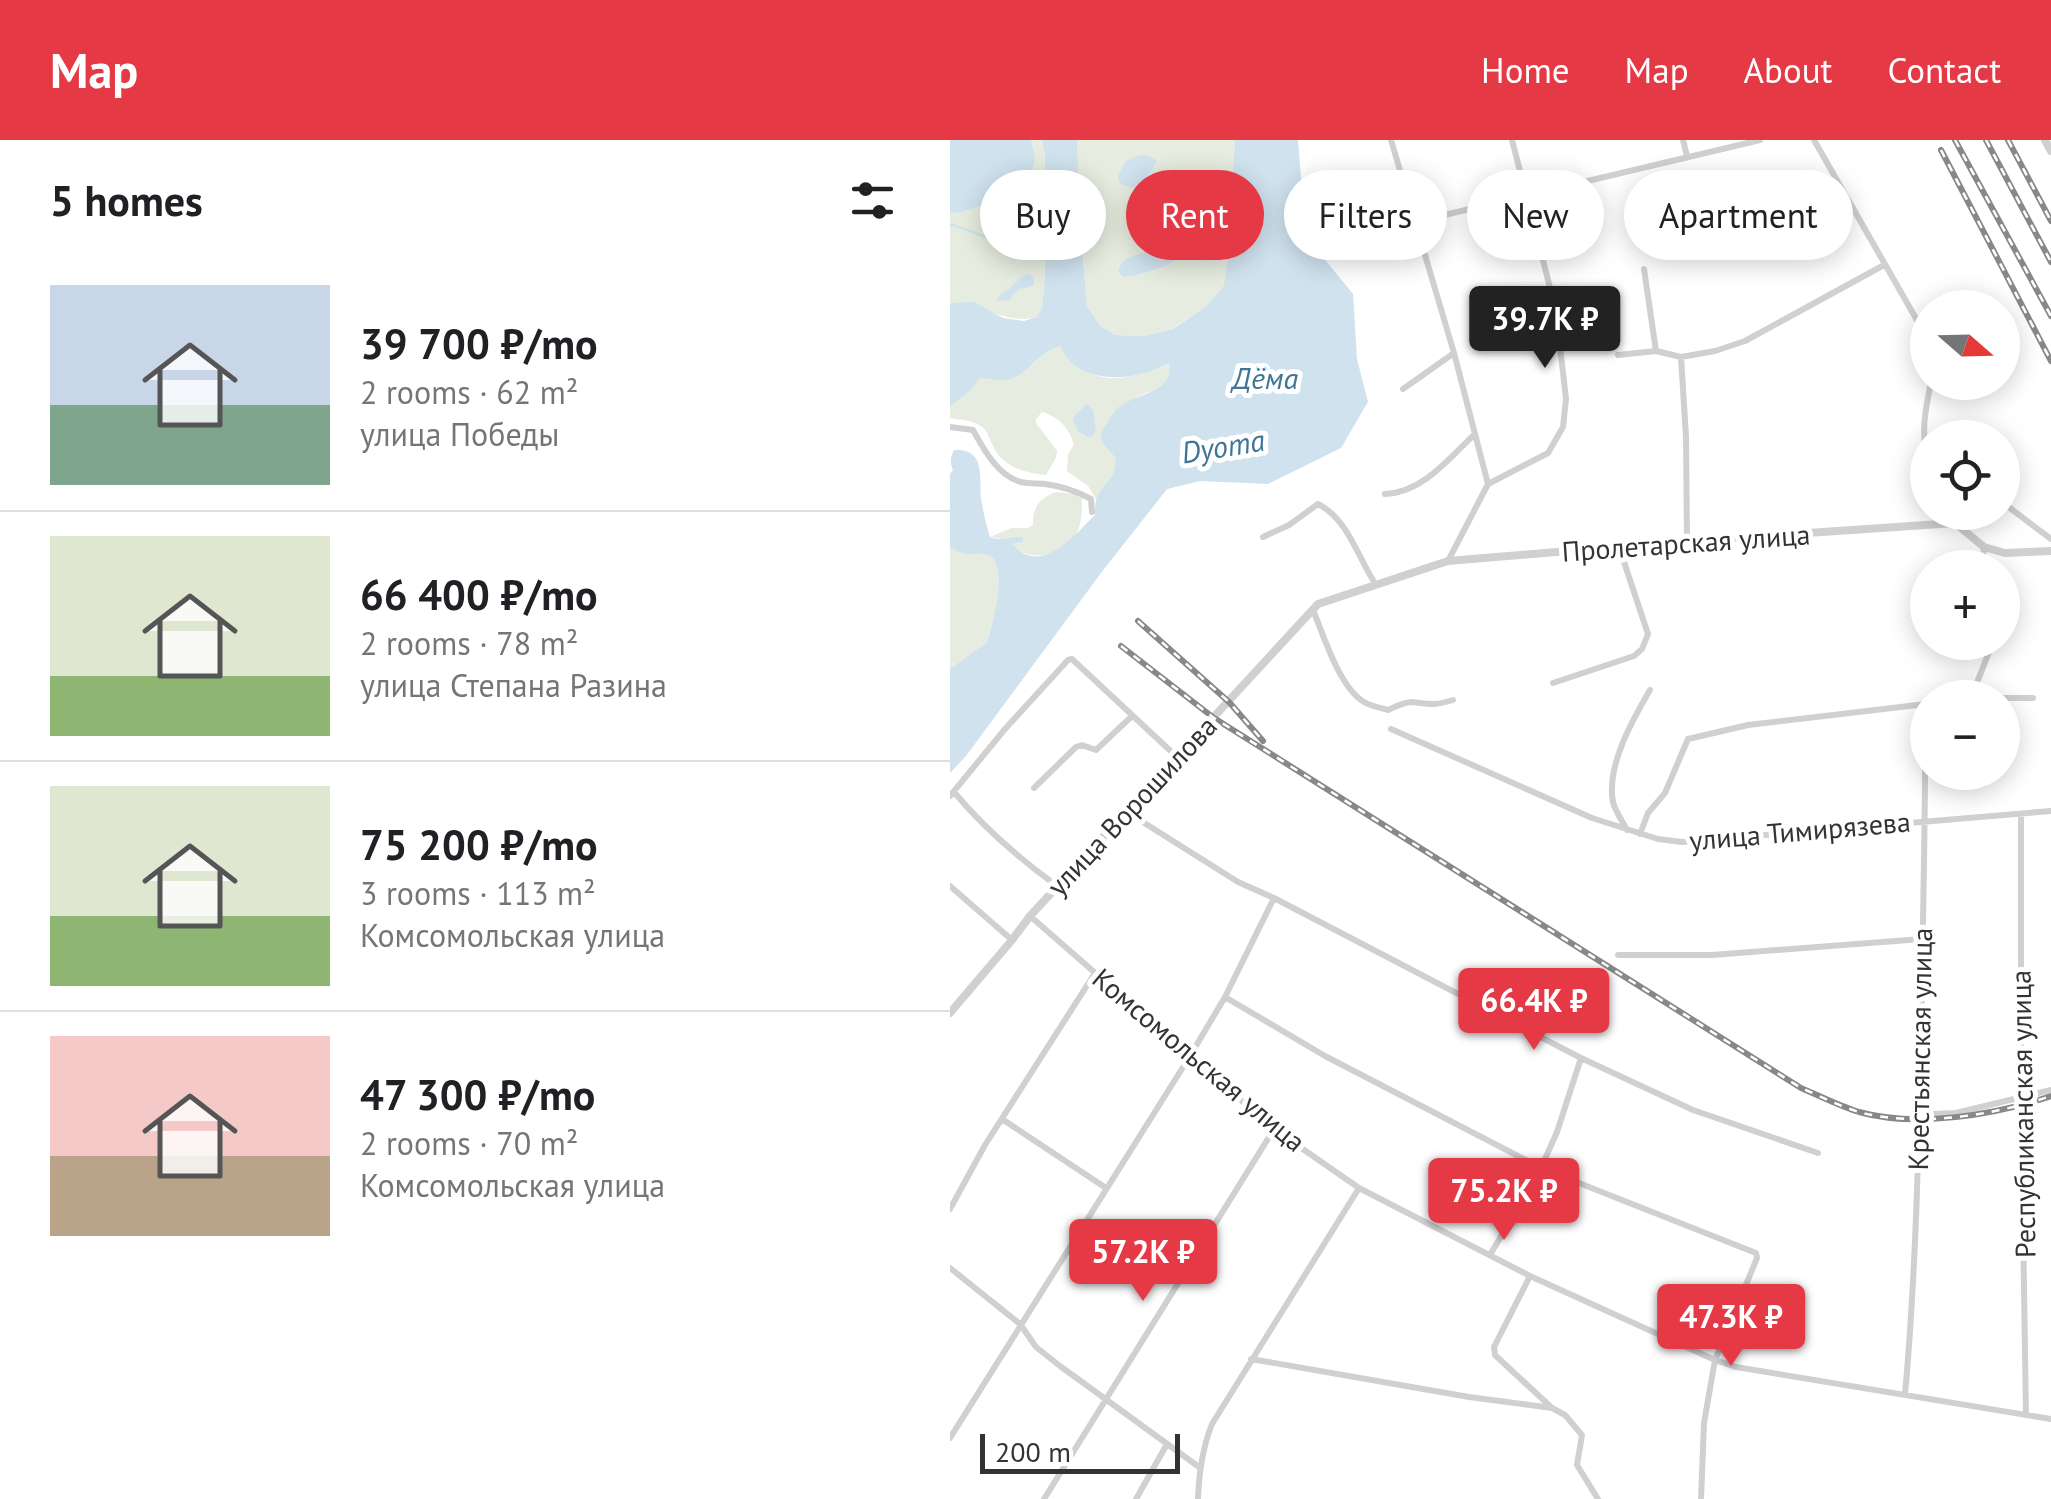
<!DOCTYPE html>
<html lang="en">
<head>
<meta charset="utf-8">
<style>
	body { margin:0; font-family:"PT Sans",sans-serif; background:#f2f2f2; color:#202124; height:100vh; display:flex; flex-direction:column; font-size:38px; white-space:nowrap }
	* { box-sizing:border-box; margin:0 }
	p { font-size:32px; color:#757577 }
	.icon { flex:none; width:55px; height:55px; fill:none; stroke:currentColor; stroke-width:2; stroke-linecap:round; stroke-linejoin:round }
	.map { position:relative; flex:1; overflow:hidden }
	.drawer { display:flex; flex-direction:column; background:#fff; width:950px }
	.drawer>* { flex:none }
	.banner { position:absolute; left:30px; top:30px; width:920px; height:90px; display:flex; gap:20px }
	.needle { width:65px; rotate:110deg }
	.controls { position:absolute; left:960px; top:150px; display:grid; gap:20px }
	.controls a { display:grid; place-items:center; width:110px; height:110px; border-radius:50%; background:#fff; box-shadow:0 5px 25px #0003; font-size:50px }
	.scale { position:absolute; left:30px; bottom:25px; width:200px; box-sizing:border-box; padding-left:10px; border:5px solid #333; border-top:0; font-size:28px; line-height:35px; white-space:nowrap; color:#333; -webkit-text-stroke:8px #fff; paint-order:stroke }
	.price { position:absolute; translate:-50% -85px; padding:0 22px; border-radius:10px; background:#e63946; color:#fff; font-size:32px; line-height:65px; filter:drop-shadow(0 2px 5px #0008) }
	.price::after { content:''; position:absolute; left:50%; top:60px; width:30px; height:22px; margin-left:-15px; background:inherit; clip-path:polygon(0 0,100% 0,50% 100%) }
	.price.selected { background:#222; color:#fff }
	ul { padding:0; list-style:none }
	li { display:flex; align-items:center; gap:30px; height:250px; padding:0 50px }
	li+li { border-top:2px solid #e0e0e0 }
	li span { display:grid; place-items:center; flex:none; width:280px; height:200px; border-radius:0px; color:#555 }
	li>.icon { margin-inline-start:auto }
	span .icon { width:120px; height:120px; fill:#fffc; stroke-width:1 }
	li b { font-size:42px }
	h2 { display:flex; justify-content:space-between; align-items:center; height:120px; padding:0 50px; font-size:42px }
	.tag { padding:0 35px; border-radius:45px; background:#fff; box-shadow:0 5px 25px #0003; font-size:35px; line-height:90px }
	.tag.selected { background:#e63946; color:#fff }
	header { display:flex; align-items:center; gap:60px; box-sizing:border-box; height:140px; padding:0 50px; background:#e63946; color:#fff }
	header strong { font-size:48px }
	nav { display:flex; gap:55px; margin-inline-start:auto; font-size:35px }
	main { display:flex; flex:1; min-height:0 }
	.map>svg:first-child { display:block }
	.green { fill:#e6ecdf }
	.water { fill:#cfe2ee }
	.lines { fill:none; stroke-linecap:round; stroke-linejoin:round }
	.stream { stroke:#cfe2ee; stroke-width:2.5 }
	.minor { stroke:#d0d0d0; stroke-width:6 }
	.tertiary { stroke:#d0d0d0; stroke-width:8 }
	.rail-casing { stroke:#888; stroke-width:6 }
	.rail { stroke:#fff; stroke-width:2.5; stroke-dasharray:8; stroke-linecap:butt }
	.labels { text-anchor:middle; stroke-width:10; stroke-linejoin:round; paint-order:stroke }
	.street-label { font-size:28px; fill:#333; stroke:#fff }
	.water-label { font-size:30px; font-style:italic; fill:#3f7597; stroke:#fff }
</style>
</head>
<body>
<header>
<strong>Map</strong>
<nav><a>Home</a><a>Map</a><a>About</a><a>Contact</a></nav>
</header>
<main>
<section class="drawer">
<h2>5 homes<svg class="icon" aria-label="filters" viewBox="0 0 24 24"><path d="M4 7h16M4 17h16"/><circle cx="9" cy="7" r="2"/><circle cx="15" cy="17" r="2"/></svg></h2>
<ul>
<li><span style="background:linear-gradient(#c9d6e8 60%,#7fa58c 0)"><svg class="icon" aria-label="home" viewBox="0 0 24 24"><path d="M3 11l9-7 9 7M6 9v11h12V9"/></svg></span><div><b>39 700 ₽/mo</b><p>2 rooms · 62 m²</p><p>улица Победы</p></div></li>
<li><span style="background:linear-gradient(#dfe7d0 70%,#8fb573 0)"><svg class="icon" aria-label="home" viewBox="0 0 24 24"><path d="M3 11l9-7 9 7M6 9v11h12V9"/></svg></span><div><b>66 400 ₽/mo</b><p>2 rooms · 78 m²</p><p>улица Степана Разина</p></div></li>
<li><span style="background:linear-gradient(#dfe7d0 65%,#8fb573 0)"><svg class="icon" aria-label="home" viewBox="0 0 24 24"><path d="M3 11l9-7 9 7M6 9v11h12V9"/></svg></span><div><b>75 200 ₽/mo</b><p>3 rooms · 113 m²</p><p>Комсомольская улица</p></div></li>
<li><span style="background:linear-gradient(#f6c9c9 60%,#b9a48a 0)"><svg class="icon" aria-label="home" viewBox="0 0 24 24"><path d="M3 11l9-7 9 7M6 9v11h12V9"/></svg></span><div><b>47 300 ₽/mo</b><p>2 rooms · 70 m²</p><p>Комсомольская улица</p></div></li>
</ul>
</section>
<div class="map">
<svg width="1101" height="1359" viewBox="0 0 1101 1359">
	<rect width="100%" height="100%" fill="#fff"/>
	<!-- green -->
	<path class="green" d="M81 0H92L95 17V134L92 168 88 177C53 186 30 160 0 163V73C16 74 66 52 75 40 83 28 85 13 81 0Z
		M127 0H285L279 88 241 98 218 125C239 112 254 110 278 115L275 146 256 166 222 189 194 196 165 195 150 186 137 166 131 94Z
		M110 206C120 215 130 226 141 233 160 245 202 233 220 223 223 251 199 249 182 260 170 267 160 288 151 300L167 318C166 335 156 346 146 359L138 346 117 331 118 315 124 304C118 287 109 277 92 272L86 279V283L107 311 106 318 96 335C74 333 53 327 43 306 39 298 38 291 31 286 22 280 10 280 0 278V267L21 250 30 237C45 238 71 235 82 225 92 216 96 209 110 206Z
		M106 352 125 354 132 359C132 368 132 384 127 392 113 416 83 423 62 406L65 401 40 397 61 388H78L83 385C82 367 90 358 106 352Z
		M0 407C18 420 24 410 39 416 59 425 42 487 37 502L0 529Z"/>
	<!-- water -->
	<path class="water" d="M0 0H81C84 11 87 22 81 33 71 50 19 74 0 73Z
		M92 0H127L131 94 137 166 150 186 165 195 194 196 223 189 256 166 274 146 278 116 255 110 233 116 218 125 184 136 173 137 168 131 172 122 182 116 279 88 285 0H348L352 51 363 95 376 121 403 154 407 219 418 262 391 308 318 344 250 341 217 349 151 433 16 616 0 633V529L37 502C42 487 59 425 39 416 24 410 18 420 0 407V334L3 330C0 323 0 318 4 310 36 308 29 337 31 358 33 372 36 384 40 397 51 402 62 396 73 397V401L62 404C92 437 123 396 145 375 145 371 145 361 147 357 155 341 166 340 166 318 162 313 153 305 151 299 150 294 153 289 156 285 160 277 164 271 170 266 188 253 225 252 219 223 186 242 128 247 110 206 87 211 79 237 55 240 47 241 39 238 30 238L21 250 0 267V163L24 162 53 178 74 181 87 177 92 168 95 134V17Z
		M190 15 199 16 207 21C201 32 194 42 183 48L170 44 168 35 176 21Z
		M78 134 84 137V146L69 149 59 160 47 161 50 154C62 150 68 136 78 134Z
		M137 264 143 270 146 292 140 298 128 291 123 280 125 275Z"/>
	<g class="lines">
		<!-- stream -->
		<path class="stream" d="M0 84 97 119"/>
		<!-- minor -->
		<path class="minor" d="M441 0 504 213 538 344
			M733 0 737 16
			M864 0 972 189 978 204
			M465 82 810 0
			M694 129 706 211
			M668 215 706 211 731 217 765 211 795 201 934 125
			M731 217 736 297 737 401
			M453 249 504 213
			M0 287 23 290C34 310 48 336 71 342 79 344 87 343 95 344 112 346 126 351 141 359L142 372
			M978 318C970 294 976 267 981 242
			M435 354C474 352 499 318 525 294
			M1052 362 1101 399
			M999 372 1005 383
			M313 397 339 385 368 364C398 379 408 418 426 445
			M498 421 538 344 598 313 613 287 616 259 606 171 562 0
			M1032 428 1034 407
			M363 470C374 496 389 547 414 562 421 566 430 568 438 570 445 567 454 562 462 562 481 564 483 566 503 560
			M603 543 684 516 692 509 698 494 669 407
			M1024 558 1026 545 1043 502
			M1052 558H1083
			M441 589 642 678 708 699 732 702 1101 671
			M84 648 126 607 132 605 146 610 182 576
			M4 652C33 687 70 719 107 746
			M0 656 55 589 118 520 122 519 227 617
			M177 672 288 742 324 758 631 918 743 970 868 1013
			M1071 674V957L1076 1275
			M677 690C673 682 665 671 663 662 656 626 683 579 700 550
			M690 694 698 673 715 653 738 599 798 585 976 564
			M0 746 62 800
			M80 776 324 989 409 1048 580 1136 765 1220 786 1227 1101 1279
			M668 815H762L972 799
			M275 857 375 916 591 1028 806 1113 807 1118 765 1220 754 1283 751 1359
			M971 964 982 974 1006 973 1101 950
			M52 979 156 1048
			M0 1069 35 1005 145 833
			M540 1115 591 1028 607 992 631 918
			M0 1128 70 1184 86 1207 110 1226 249 1327
			M580 1136 544 1207 545 1215 601 1267
			M301 1219 519 1257 602 1268 615 1275 632 1295 627 1325 648 1359
			M955 1255C967 1121 969 987 972 852 973 756 976 660 975 564
			M0 1298 240 916 275 857 324 758
			M94 1359 324 989
			M186 1359 217 1304
			M248 1359C249 1332 252 1309 262 1284L409 1048"/>
		<!-- tertiary -->
		<path class="tertiary" d="M1095 0 1101 11
			M0 873 62 800 80 776 368 464 498 421 737 401 1005 383 1034 407 1055 413 1101 411"/>
		<defs>
			<path id="rail" d="M1005 0 1101 176
				M1036 0 1101 122
				M1058 0 1101 81
				M991 10 1101 221
				M188 481 279 562 313 601
				M171 506 264 578 851 948C870 956 889 966 909 972 967 988 1045 975 1101 956"/>
		</defs>
		<!-- rail casing -->
		<use href="#rail" class="rail-casing"/>
		<!-- rail -->
		<use href="#rail" class="rail"/>
	</g>
	<g class="labels">
		<!-- street labels -->
		<g class="street-label">
			<text transform="translate(736 403) rotate(-4)" y="10">Пролетарская улица</text>
			<text transform="translate(182 666) rotate(-47)" y="10">улица Ворошилова</text>
			<text transform="translate(850 691) rotate(-5)" y="10">улица Тимирязева</text>
			<text transform="translate(970 909) rotate(-89)" y="10">Крестьянская улица</text>
			<text transform="translate(249 920) rotate(40)" y="10">Комсомольская улица</text>
			<text transform="translate(1073 974) rotate(-91)" y="10">Республиканская улица</text>
		</g>
		<!-- water labels -->
		<g class="water-label">
			<text x="315" y="249">Дёма</text>
			<text transform="translate(273 307) rotate(-9)" y="10">Dyoma</text>
		</g>
	</g>
</svg>
<div class="controls">
<a><svg class="needle" viewBox="-14 -14 28 28"><path d="M0-13l5 13h-10z" fill="#e53935"/><path d="M0 13l5-13h-10z" fill="#757577"/></svg></a>
<a><svg class="icon" aria-label="locate" viewBox="0 0 24 24"><circle cx="12" cy="12" r="6"/><path d="M12 2v4M12 18v4M2 12h4M18 12h4"/></svg></a>
<a>+</a>
<a>−</a>
</div>
<div class="scale">200 m</div>
<b class="price selected" style="left:595px;top:231px">39.7K ₽</b>
<b class="price" style="left:584px;top:913px">66.4K ₽</b>
<b class="price" style="left:554px;top:1103px">75.2K ₽</b>
<b class="price" style="left:193px;top:1164px">57.2K ₽</b>
<b class="price" style="left:781px;top:1229px">47.3K ₽</b>
<div class="banner">
<a class="tag">Buy</a>
<a class="tag selected">Rent</a>
<a class="tag">Filters</a>
<a class="tag">New</a>
<a class="tag">Apartment</a>
</div>
</div>
</main>
</body>
</html>
